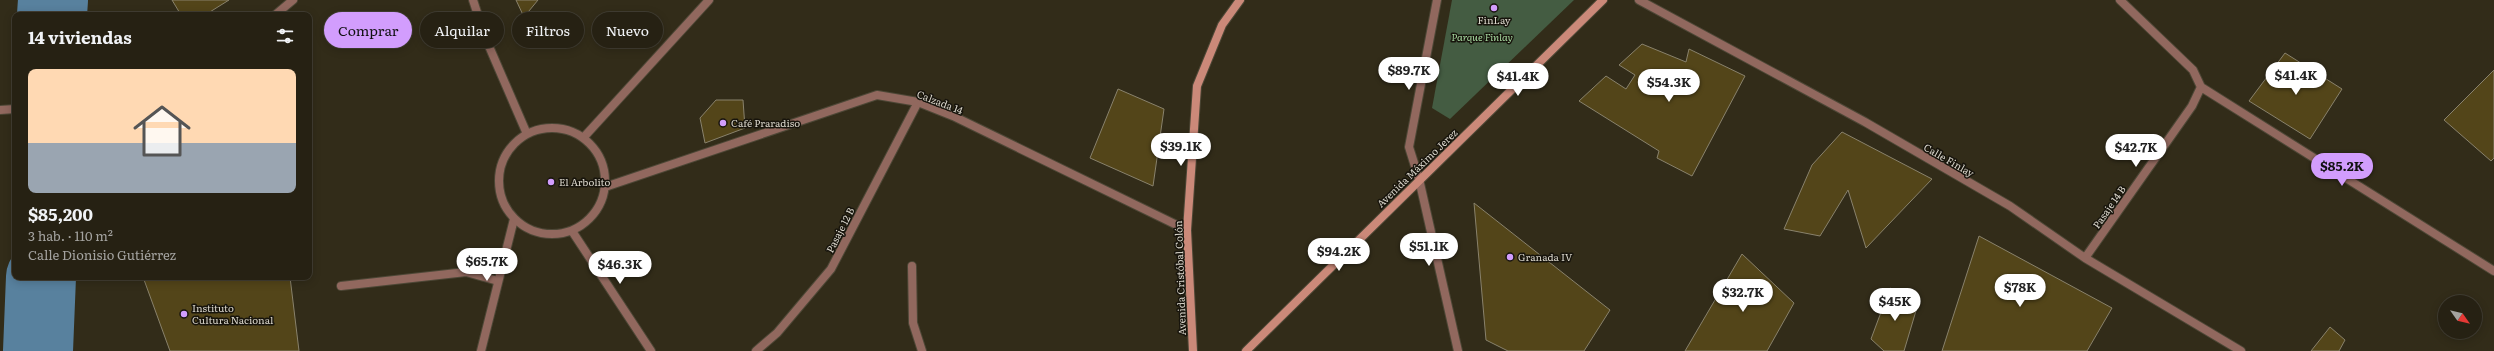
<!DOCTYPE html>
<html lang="es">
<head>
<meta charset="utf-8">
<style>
	body { margin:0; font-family:Literata,serif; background:#2e291c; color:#f1f3f6; height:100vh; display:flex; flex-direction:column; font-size:15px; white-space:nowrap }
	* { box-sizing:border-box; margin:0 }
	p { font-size:13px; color:#a4a3a0 }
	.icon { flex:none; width:22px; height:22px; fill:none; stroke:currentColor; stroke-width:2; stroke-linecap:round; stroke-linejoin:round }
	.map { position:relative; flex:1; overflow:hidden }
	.sheet { position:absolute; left:12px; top:12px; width:300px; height:268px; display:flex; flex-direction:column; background:#262113; border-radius:8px; box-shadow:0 2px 10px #0003,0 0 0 1px #423e33 }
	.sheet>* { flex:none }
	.banner { position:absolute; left:324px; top:12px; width:380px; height:36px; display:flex; gap:8px }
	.needle { width:26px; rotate:124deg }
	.tools { position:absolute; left:2438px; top:295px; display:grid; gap:8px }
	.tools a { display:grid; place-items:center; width:44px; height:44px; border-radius:50%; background:#262113; box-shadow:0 2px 10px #0003,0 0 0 1px #423e33; font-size:20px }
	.price { position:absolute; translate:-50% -34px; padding:0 9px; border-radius:14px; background:#fff; color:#222; font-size:13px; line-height:26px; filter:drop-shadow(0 1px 2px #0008) }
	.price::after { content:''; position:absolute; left:50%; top:24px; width:12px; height:9px; margin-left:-6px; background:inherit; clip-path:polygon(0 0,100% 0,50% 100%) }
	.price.active { background:#d29dfd; color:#111 }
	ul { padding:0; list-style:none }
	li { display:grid; align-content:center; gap:8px; height:212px; padding:0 16px }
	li+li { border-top:1px solid #423e33 }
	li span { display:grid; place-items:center; height:124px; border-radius:8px; color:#555 }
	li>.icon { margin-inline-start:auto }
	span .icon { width:72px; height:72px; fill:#fffc; stroke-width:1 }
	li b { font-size:17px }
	h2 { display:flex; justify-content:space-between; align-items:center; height:48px; padding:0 16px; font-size:17px }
	.chip { padding:0 14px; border-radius:18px; background:#262113; box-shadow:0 2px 10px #0003,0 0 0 1px #423e33; font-size:14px; line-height:36px }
	.chip.active { background:#d29dfd; color:#111 }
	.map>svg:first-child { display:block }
	.green { fill:#445c42 }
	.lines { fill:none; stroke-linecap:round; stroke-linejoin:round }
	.river { stroke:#58819e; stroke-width:70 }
	.building { fill:#534519; stroke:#89826c }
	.service-casing { stroke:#4d4736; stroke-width:10 }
	.minor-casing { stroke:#4d4736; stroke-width:10 }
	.tertiary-casing { stroke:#4d4736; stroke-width:10 }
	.secondary-casing { stroke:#4d4736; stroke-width:10 }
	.service { stroke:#91685e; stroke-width:8 }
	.minor { stroke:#91685e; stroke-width:8 }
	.tertiary { stroke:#91685e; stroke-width:8 }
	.secondary { stroke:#cb8979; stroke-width:8 }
	.poi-dot { fill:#d29dfd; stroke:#17140c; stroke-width:1.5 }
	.labels { text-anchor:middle; stroke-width:3; stroke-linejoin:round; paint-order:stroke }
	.poi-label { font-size:10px; fill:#dbd7cc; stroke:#17140c; text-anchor:start }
	.park-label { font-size:10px; font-style:italic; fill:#a8dba2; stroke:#17140c }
	.street-label { font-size:10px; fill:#dbd7cc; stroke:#17140c }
</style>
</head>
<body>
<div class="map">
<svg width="2494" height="351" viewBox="0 0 2494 351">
	<rect width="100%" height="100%" fill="#322c19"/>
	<!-- green -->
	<path class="green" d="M1452 0H1574L1450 119 1432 108Z"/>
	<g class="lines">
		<!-- river -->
		<path class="river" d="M52 15 53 0
			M38 351 41 277"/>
	</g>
	<!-- building -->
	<path class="building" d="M172 0H229L205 15H181Z
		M516 0H538L524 17Z
		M1642 44 1686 62 1689 49 1745 76 1692 176 1657 158 1659 151 1579 101 1606 76 1626 89 1635 75 1619 65Z
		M2285 53 2342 89 2310 139 2249 101Z
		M2494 70V158L2491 161 2444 120Z
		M1118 89 1164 109 1153 186 1090 158Z
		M716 100H743L745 128 705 143 700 118Z
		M1842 132 1932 179 1866 248 1848 190 1820 236 1784 229 1812 165Z
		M1474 203 1610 310 1584 351H1508L1486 340Z
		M1979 236 2112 308 2087 351H1942Z
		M1742 254 1794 303 1767 351H1685Z
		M143 277H290L299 351H170Z
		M1890 288 1918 304 1904 351H1884L1871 339Z
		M2330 327 2345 340 2339 351H2311Z"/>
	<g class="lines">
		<defs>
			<path id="service" d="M912 266 913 323 922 351
				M341 286 466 272 498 281
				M756 351 777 333 831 269 918 102"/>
			<path id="minor" d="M1639 0 1865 122 2010 206 2085 258 2241 351
				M2120 0 2193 70 2201 87 2494 271
				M584 137 709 0
				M1419 179 1409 147 1437 0
				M572 231 651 351
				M2085 258 2192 106 2201 87
				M481 351 514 219"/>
			<path id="tertiary" d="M473 0 485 37 527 134
				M275 15 293 0
				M0 110 15 109
				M499 181a53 53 0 1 1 106 0a53 53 0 1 1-106 0Z
				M1419 179 1458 351
				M605 187 877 95 918 102 953 116 1187 230"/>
			<path id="secondary" d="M1193 351 1187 230 1197 86 1222 25 1240 0
				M1246 351 1603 0"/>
		</defs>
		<!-- service casing -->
		<use href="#service" class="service-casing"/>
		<!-- minor casing -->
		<use href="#minor" class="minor-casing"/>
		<!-- tertiary casing -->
		<use href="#tertiary" class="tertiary-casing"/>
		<!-- secondary casing -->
		<use href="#secondary" class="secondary-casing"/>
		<!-- service -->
		<use href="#service" class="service"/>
		<!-- minor -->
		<use href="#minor" class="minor"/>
		<!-- tertiary -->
		<use href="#tertiary" class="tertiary"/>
		<!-- secondary -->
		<use href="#secondary" class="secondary"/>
	</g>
	<!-- markers -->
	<g class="poi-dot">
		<circle cx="1494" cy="8" r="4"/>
		<circle cx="723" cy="123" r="4"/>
		<circle cx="551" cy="182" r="4"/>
		<circle cx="1510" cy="257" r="4"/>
		<circle cx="184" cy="314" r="4"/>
	</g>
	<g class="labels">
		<!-- poi labels -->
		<g class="poi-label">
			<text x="1494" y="24" text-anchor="middle">FinLay</text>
			<text x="731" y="127">Café Praradiso</text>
			<text x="559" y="186">El Arbolito</text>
			<text x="1518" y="261">Granada IV</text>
			<text x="192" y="312">Instituto<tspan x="192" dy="12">Cultura Nacional</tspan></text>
		</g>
		<!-- park labels -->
		<g class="park-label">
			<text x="1482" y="41">Parque Finlay</text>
		</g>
		<!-- street labels -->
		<g class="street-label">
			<text transform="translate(940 102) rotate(21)" y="4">Calzada 14</text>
			<text transform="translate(1949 160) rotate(30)" y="4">Calle Finlay</text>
			<text transform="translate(1417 168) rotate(-44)" y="4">Avenida Máximo Jerez</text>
			<text transform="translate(2109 207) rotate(-55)" y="4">Pasaje 14 B</text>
			<text transform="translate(840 230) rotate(-63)" y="4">Pasaje 12 B</text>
			<text transform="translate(1180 278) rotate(-92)" y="4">Avenida Cristóbal Colón</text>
		</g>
	</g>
</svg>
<div class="tools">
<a><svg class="needle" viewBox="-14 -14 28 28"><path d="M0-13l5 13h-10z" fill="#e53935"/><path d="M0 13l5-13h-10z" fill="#a4a3a0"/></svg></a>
</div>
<b class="price" style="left:1409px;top:91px">$89.7K</b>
<b class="price" style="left:2296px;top:96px">$41.4K</b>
<b class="price" style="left:1518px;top:97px">$41.4K</b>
<b class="price" style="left:1669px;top:103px">$54.3K</b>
<b class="price" style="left:1181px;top:167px">$39.1K</b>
<b class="price" style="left:2136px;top:168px">$42.7K</b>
<b class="price active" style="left:2342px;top:187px">$85.2K</b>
<b class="price" style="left:1429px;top:267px">$51.1K</b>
<b class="price" style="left:1339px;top:272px">$94.2K</b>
<b class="price" style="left:487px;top:282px">$65.7K</b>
<b class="price" style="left:620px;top:285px">$46.3K</b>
<b class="price" style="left:2020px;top:308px">$78K</b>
<b class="price" style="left:1743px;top:313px">$32.7K</b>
<b class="price" style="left:1895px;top:322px">$45K</b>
<div class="banner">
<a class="chip active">Comprar</a>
<a class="chip">Alquilar</a>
<a class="chip">Filtros</a>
<a class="chip">Nuevo</a>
</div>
<section class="sheet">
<h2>14 viviendas<svg class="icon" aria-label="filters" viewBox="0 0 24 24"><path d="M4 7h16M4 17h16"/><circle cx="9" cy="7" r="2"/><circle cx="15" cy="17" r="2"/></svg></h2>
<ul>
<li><span style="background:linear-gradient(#ffd9b3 60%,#9aa5b1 0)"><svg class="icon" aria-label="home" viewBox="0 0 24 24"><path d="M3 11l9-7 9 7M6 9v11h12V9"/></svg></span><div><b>$85,200</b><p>3 hab. · 110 m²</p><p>Calle Dionisio Gutiérrez</p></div></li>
</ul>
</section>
</div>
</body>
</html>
